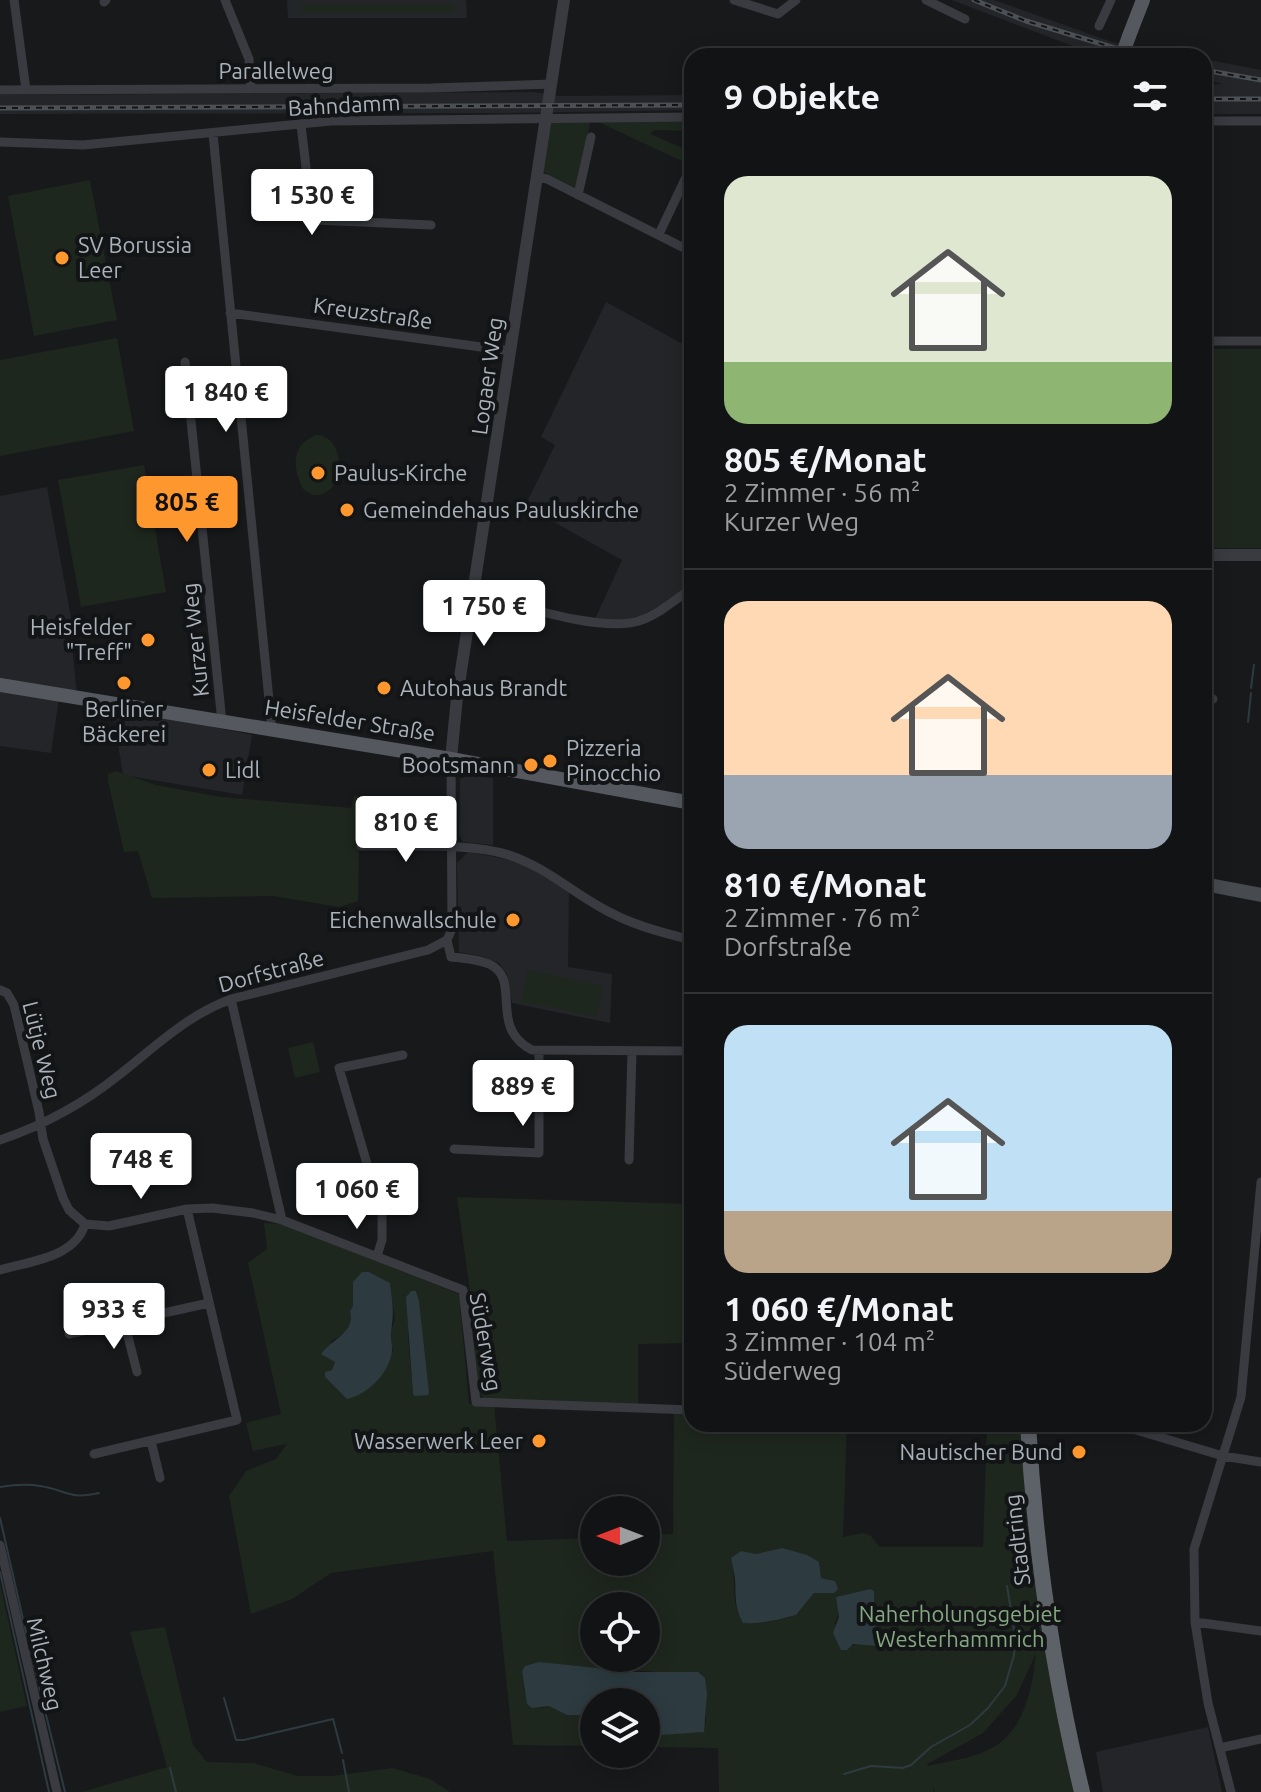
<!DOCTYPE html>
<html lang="de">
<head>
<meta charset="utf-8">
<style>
	body { margin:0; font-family:Ubuntu,sans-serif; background:#1b1c1d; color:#f1f3f6; height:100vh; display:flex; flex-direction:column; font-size:30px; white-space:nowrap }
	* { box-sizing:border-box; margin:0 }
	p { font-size:26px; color:#9c9ea0 }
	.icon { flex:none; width:44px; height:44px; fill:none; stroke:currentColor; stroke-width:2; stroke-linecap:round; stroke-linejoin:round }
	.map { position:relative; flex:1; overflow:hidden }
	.details { position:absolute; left:684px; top:48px; width:528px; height:1384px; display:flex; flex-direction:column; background:#121314; border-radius:24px; box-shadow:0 4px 20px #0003,0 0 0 2px #313234 }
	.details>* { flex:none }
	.needle { width:52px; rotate:270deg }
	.fabs { position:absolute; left:580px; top:1496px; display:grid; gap:16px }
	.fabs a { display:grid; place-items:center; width:80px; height:80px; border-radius:50%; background:#121314; box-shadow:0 4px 20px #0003,0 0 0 2px #313234; font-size:40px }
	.price { position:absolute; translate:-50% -68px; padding:0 18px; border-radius:8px; background:#fff; color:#222; font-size:26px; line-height:52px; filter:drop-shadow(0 2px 4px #0008) }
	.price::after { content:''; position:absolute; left:50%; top:48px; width:24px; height:18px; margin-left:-12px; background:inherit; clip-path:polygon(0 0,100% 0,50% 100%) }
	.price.current { background:#fe972d; color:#111 }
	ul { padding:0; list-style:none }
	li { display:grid; align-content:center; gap:16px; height:424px; padding:0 40px }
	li+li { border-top:2px solid #313234 }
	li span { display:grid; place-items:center; height:248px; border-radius:24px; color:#555 }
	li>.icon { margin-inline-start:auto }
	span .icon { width:144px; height:144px; fill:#fffc; stroke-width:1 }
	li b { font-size:34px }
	h2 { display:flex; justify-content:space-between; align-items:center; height:96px; padding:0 40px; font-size:34px }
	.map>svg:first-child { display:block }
	.built { fill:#242528 }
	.green { fill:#1e271e; fill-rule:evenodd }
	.water { fill:#2d3b40 }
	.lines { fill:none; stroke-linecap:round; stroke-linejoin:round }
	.stream { stroke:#2d3b40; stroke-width:2 }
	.minor { stroke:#393b40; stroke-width:9 }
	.tertiary { stroke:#393b40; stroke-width:12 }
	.secondary { stroke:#474b50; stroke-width:14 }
	.primary { stroke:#55595f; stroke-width:14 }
	.trunk { stroke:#5d6268; stroke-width:16 }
	.rail-casing { stroke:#4c5055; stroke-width:5 }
	.rail { stroke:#131416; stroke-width:2; stroke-dasharray:6; stroke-linecap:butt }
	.primary-bridge { stroke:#55595f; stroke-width:14 }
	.poi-dot { fill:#fe972d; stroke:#131416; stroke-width:3 }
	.labels { text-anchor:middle; stroke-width:8; stroke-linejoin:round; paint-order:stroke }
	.street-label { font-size:22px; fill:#aab2bb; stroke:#131416 }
	.poi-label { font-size:22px; fill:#aab2bb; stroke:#131416; text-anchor:start }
	.park-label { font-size:22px; fill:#84a880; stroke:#131416 }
</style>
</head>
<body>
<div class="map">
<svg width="1261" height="1792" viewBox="0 0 1261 1792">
	<rect width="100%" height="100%" fill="#18191b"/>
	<!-- built -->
	<path class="built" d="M287 0H466L467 18H288Z
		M952 0H994L1112 42 1188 56H1099Z
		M1204 59 1261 70V114H1204V85L1222 84 1204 79Z
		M534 92 558 96 692 95V110L509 113 0 114V95Z
		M606 302 692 349V587L639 617 621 621 595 619 622 560 525 506 555 445 541 437Z
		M47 487 74 634 71 635 77 695 60 691 51 753 0 746V496Z
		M112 706 252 735 242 795 123 775Z
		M470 775 493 778V845L463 842 459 835 460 779Z
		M468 852 523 862 569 888 568 967 612 974 610 1023 512 1003 507 974 499 963 481 956 459 952 457 863Z
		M1208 1727 1222 1792H1103L1096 1752Z"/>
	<!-- green -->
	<path class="green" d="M302 5H454V12H302Z
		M692 118V131L655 130 650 134 683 148 692 144V162L686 163 592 119Z
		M549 120 590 122 578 189 539 170Z
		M90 180 117 320 34 336 8 196Z
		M117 338 134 431 0 456V360Z
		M1204 349H1261V548H1204Z
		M316 435C339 436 342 463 338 482 326 493 318 501 303 489 292 467 291 445 316 435Z
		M144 465 166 592 81 607 58 480Z
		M116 771 156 785 221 797 351 808 354 796 360 797 358 901 339 907 273 896 152 898 138 851 124 852 108 781V774Z
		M528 970 603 986 597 1017 521 1001Z
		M313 1042 320 1072 295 1078 288 1048Z
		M457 1197 692 1204V1409L690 1343 638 1344V1407L486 1400 478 1392 469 1284Z
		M264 1223 283 1224 459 1294 469 1404H494L507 1541 594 1538V1562H646V1535L673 1534 674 1411H692V1424H847L843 1537 862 1533 870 1535 880 1547H983L987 1424H1020L1031 1546 1079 1792H935L932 1782 934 1792H719L718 1748 646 1747V1728C663 1736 679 1729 698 1733L706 1722 705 1678 658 1672 564 1666 539 1662 522 1671 525 1694 541 1708 549 1706 567 1715H594V1746L513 1745 493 1551 331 1573 292 1599 251 1614 229 1496 246 1471 276 1459 287 1444 253 1451 246 1423 281 1414 248 1263 267 1249ZM369 1272 390 1283 395 1319 390 1335 393 1351 347 1399 325 1377 332 1370 335 1362 330 1357 331 1341 350 1330 353 1321 350 1311 353 1306V1282ZM416 1291 419 1301 429 1392 413 1394 408 1336ZM782 1548 819 1562 821 1578 835 1581 834 1593H814L796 1615C780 1620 760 1625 743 1623 731 1606 736 1583 732 1563L741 1551 756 1554ZM870 1589 874 1591 876 1646 859 1644 850 1646 835 1624 839 1612 836 1597ZM594 1606H646V1658H594ZM1036 1653C1033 1687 1024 1734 988 1750 971 1759 947 1761 928 1766L927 1764 983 1733 1017 1695Z
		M0 1583 27 1706 0 1712Z
		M165 1627 193 1745 207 1762 253 1763 298 1776H331L393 1768 430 1779 450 1792H82L167 1767 130 1632Z"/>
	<!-- water -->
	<path class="water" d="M362 1272H369L390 1283C393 1305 394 1311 391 1333 390 1339 393 1346 392 1351 389 1374 368 1394 347 1399L325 1377V1372L332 1370 335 1362 321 1354C333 1338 356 1332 350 1311L353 1306V1282Z
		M411 1291H416L419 1301 429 1392 428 1395 415 1396 413 1394 406 1297Z
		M782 1548 807 1555 819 1562 821 1578 835 1581 838 1589 834 1593H814L796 1615C781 1619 759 1625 743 1623 734 1609 736 1594 735 1578 734 1571 732 1565 731 1558L741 1551 756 1554Z
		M870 1589 874 1591 876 1646 853 1644 847 1650H841L833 1633 839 1617 836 1597Z
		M539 1662 635 1672H698L705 1678 707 1693 704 1732 660 1735 651 1733 646 1728V1702H594V1715H567L549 1706 532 1708 527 1704 522 1671 525 1666Z"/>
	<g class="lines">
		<!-- stream -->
		<path class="stream" d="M1251 688 1254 665
			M1248 722 1251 693
			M0 1487C13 1485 28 1484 40 1486 67 1490 69 1500 99 1493
			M0 1518 28 1641
			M0 1572 49 1792
			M30 1650 65 1792
			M224 1698 236 1740H244L333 1719 342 1753
			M343 1760 349 1792
			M170 1768 176 1792
			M844 1774 871 1766 903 1768 911 1765 931 1747 970 1725 988 1708 1005 1686 1014 1655 1015 1635 1007 1586"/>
		<!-- minor -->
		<path class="minor" d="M14 0 26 90
			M225 0 249 59 251 89
			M734 0 778 14 796 0
			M926 0 965 19
			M104 2 106 0
			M1099 26 1111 0
			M0 90 431 88 552 84
			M1204 121H1261
			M301 125 310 201 315 220 431 225
			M213 134 272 730
			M0 142 83 145 331 121 692 117
			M536 177 547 179 692 252
			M578 195 591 137
			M659 234 688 173
			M230 313 511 351
			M1204 341H1261
			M185 362 222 722
			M475 594C516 604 600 633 639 621 659 614 675 600 692 588
			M1204 699H1213
			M361 846C404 847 469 842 509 855 545 867 568 889 600 907 629 924 659 932 692 940
			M447 940 451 957C463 958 478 959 489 964 523 979 487 1027 532 1050L692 1051
			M0 990 7 993 14 1005 39 1112 43 1139 63 1198 69 1210 85 1224 109 1226 187 1209 212 1208 253 1213 282 1220 463 1290 476 1402 692 1410
			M231 999 282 1220
			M0 1140C44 1125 83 1104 119 1075 156 1046 186 1016 231 999L428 950 447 940 452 929 451 759
			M454 1149 539 1153V1052
			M629 1160 632 1051
			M377 1256 382 1240V1215L339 1068 403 1055
			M0 1270C30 1261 75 1258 85 1224
			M124 1321 137 1372
			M69 1334 209 1303
			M1116 1424 1223 1456 1261 1462
			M151 1441 160 1478
			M94 1454 237 1420 187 1209
			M0 1545 57 1792
			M1195 1622 1261 1631
			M1220 1748 1261 1739
			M1231 1792 1208 1703 1195 1622 1194 1549 1241 1397 1261 1182"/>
		<!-- tertiary -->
		<path class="tertiary" d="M1204 555H1261
			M451 759 457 697 564 0"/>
		<!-- secondary -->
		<path class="secondary" d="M1204 884 1261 895"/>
		<!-- primary -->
		<path class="primary" d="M1129 36 1143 0
			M0 685 451 759 692 803"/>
		<!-- trunk -->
		<path class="trunk" d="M1028 1424C1035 1548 1053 1672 1082 1792"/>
		<defs>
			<path id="rail" d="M974 0 1026 21 1141 56
				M1204 70 1261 80
				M1204 99H1261
				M0 108 692 105"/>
		</defs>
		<!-- rail casing -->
		<use href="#rail" class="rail-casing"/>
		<!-- rail -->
		<use href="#rail" class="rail"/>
		<!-- primary-bridge -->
		<path class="primary-bridge" d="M1122 56 1129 36"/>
	</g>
	<!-- markers -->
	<g class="poi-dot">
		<circle cx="62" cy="258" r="8"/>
		<circle cx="318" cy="473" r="8"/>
		<circle cx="347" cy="510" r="8"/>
		<circle cx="148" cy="640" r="8"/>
		<circle cx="124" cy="683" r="8"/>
		<circle cx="384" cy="688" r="8"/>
		<circle cx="550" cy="761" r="8"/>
		<circle cx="531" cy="765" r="8"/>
		<circle cx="209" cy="770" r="8"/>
		<circle cx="513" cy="920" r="8"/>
		<circle cx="539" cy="1441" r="8"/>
		<circle cx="1079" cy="1452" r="8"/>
	</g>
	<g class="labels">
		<!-- street labels -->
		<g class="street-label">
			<text x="276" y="79">Parallelweg</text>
			<text transform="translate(344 105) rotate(-3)" y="8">Bahndamm</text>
			<text transform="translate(373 313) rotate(8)" y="8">Kreuzstraße</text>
			<text transform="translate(487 376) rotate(-82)" y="8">Logaer Weg</text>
			<text transform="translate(195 640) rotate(-96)" y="8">Kurzer Weg</text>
			<text transform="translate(350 720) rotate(9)" y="8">Heisfelder Straße</text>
			<text transform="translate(271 971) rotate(-15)" y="8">Dorfstraße</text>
			<text transform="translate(42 1050) rotate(76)" y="8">Lütje Weg</text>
			<text transform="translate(486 1342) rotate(80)" y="8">Süderweg</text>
			<text transform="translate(1017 1540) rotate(-97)" y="8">Stadtring</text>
			<text transform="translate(45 1664) rotate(77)" y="8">Milchweg</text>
		</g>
		<!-- poi labels -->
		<g class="poi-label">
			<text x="78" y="253">SV Borussia<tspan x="78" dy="25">Leer</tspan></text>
			<text x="334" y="481">Paulus-Kirche</text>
			<text x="363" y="518">Gemeindehaus Pauluskirche</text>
			<text x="132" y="635" text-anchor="end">Heisfelder<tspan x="132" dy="25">"Treff"</tspan></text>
			<text x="400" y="696">Autohaus Brandt</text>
			<text x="124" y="717" text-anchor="middle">Berliner<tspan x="124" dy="25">Bäckerei</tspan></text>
			<text x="566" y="756">Pizzeria<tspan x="566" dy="25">Pinocchio</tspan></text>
			<text x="515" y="773" text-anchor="end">Bootsmann</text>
			<text x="225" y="778">Lidl</text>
			<text x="497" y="928" text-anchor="end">Eichenwallschule</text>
			<text x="523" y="1449" text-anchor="end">Wasserwerk Leer</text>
			<text x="1063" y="1460" text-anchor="end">Nautischer Bund</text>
		</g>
		<!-- park labels -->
		<g class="park-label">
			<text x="960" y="1622">Naherholungsgebiet<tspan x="960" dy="25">Westerhammrich</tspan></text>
		</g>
	</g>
</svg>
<div class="fabs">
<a><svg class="needle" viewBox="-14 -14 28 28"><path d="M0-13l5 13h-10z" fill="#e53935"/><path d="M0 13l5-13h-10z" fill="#9c9ea0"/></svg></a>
<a><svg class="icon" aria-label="locate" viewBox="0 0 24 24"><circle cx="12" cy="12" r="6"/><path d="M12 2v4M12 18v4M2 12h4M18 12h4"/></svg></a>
<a><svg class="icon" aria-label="layers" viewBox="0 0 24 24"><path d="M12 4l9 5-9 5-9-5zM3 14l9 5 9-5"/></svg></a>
</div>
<b class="price" style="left:312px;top:237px">1 530 €</b>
<b class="price" style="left:226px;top:434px">1 840 €</b>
<b class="price current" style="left:187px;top:544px">805 €</b>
<b class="price" style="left:484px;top:648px">1 750 €</b>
<b class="price" style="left:406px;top:864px">810 €</b>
<b class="price" style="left:523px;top:1128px">889 €</b>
<b class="price" style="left:141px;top:1201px">748 €</b>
<b class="price" style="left:357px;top:1231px">1 060 €</b>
<b class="price" style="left:114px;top:1351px">933 €</b>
<section class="details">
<h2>9 Objekte<svg class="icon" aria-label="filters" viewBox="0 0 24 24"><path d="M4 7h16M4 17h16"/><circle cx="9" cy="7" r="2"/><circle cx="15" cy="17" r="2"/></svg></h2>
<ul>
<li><span style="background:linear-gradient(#dfe7d0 75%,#8fb573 0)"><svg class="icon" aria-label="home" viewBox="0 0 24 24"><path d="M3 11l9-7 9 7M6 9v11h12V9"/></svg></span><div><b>805 €/Monat</b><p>2 Zimmer · 56 m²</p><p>Kurzer Weg</p></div></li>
<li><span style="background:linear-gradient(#ffd9b3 70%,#9aa5b1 0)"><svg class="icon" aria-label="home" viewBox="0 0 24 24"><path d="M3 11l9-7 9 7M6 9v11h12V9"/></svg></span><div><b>810 €/Monat</b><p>2 Zimmer · 76 m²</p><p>Dorfstraße</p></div></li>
<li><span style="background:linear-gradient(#bfe0f5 75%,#b9a48a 0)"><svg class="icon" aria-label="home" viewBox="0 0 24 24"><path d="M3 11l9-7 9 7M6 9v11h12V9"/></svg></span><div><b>1 060 €/Monat</b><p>3 Zimmer · 104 m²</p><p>Süderweg</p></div></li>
</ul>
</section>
</div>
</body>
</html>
